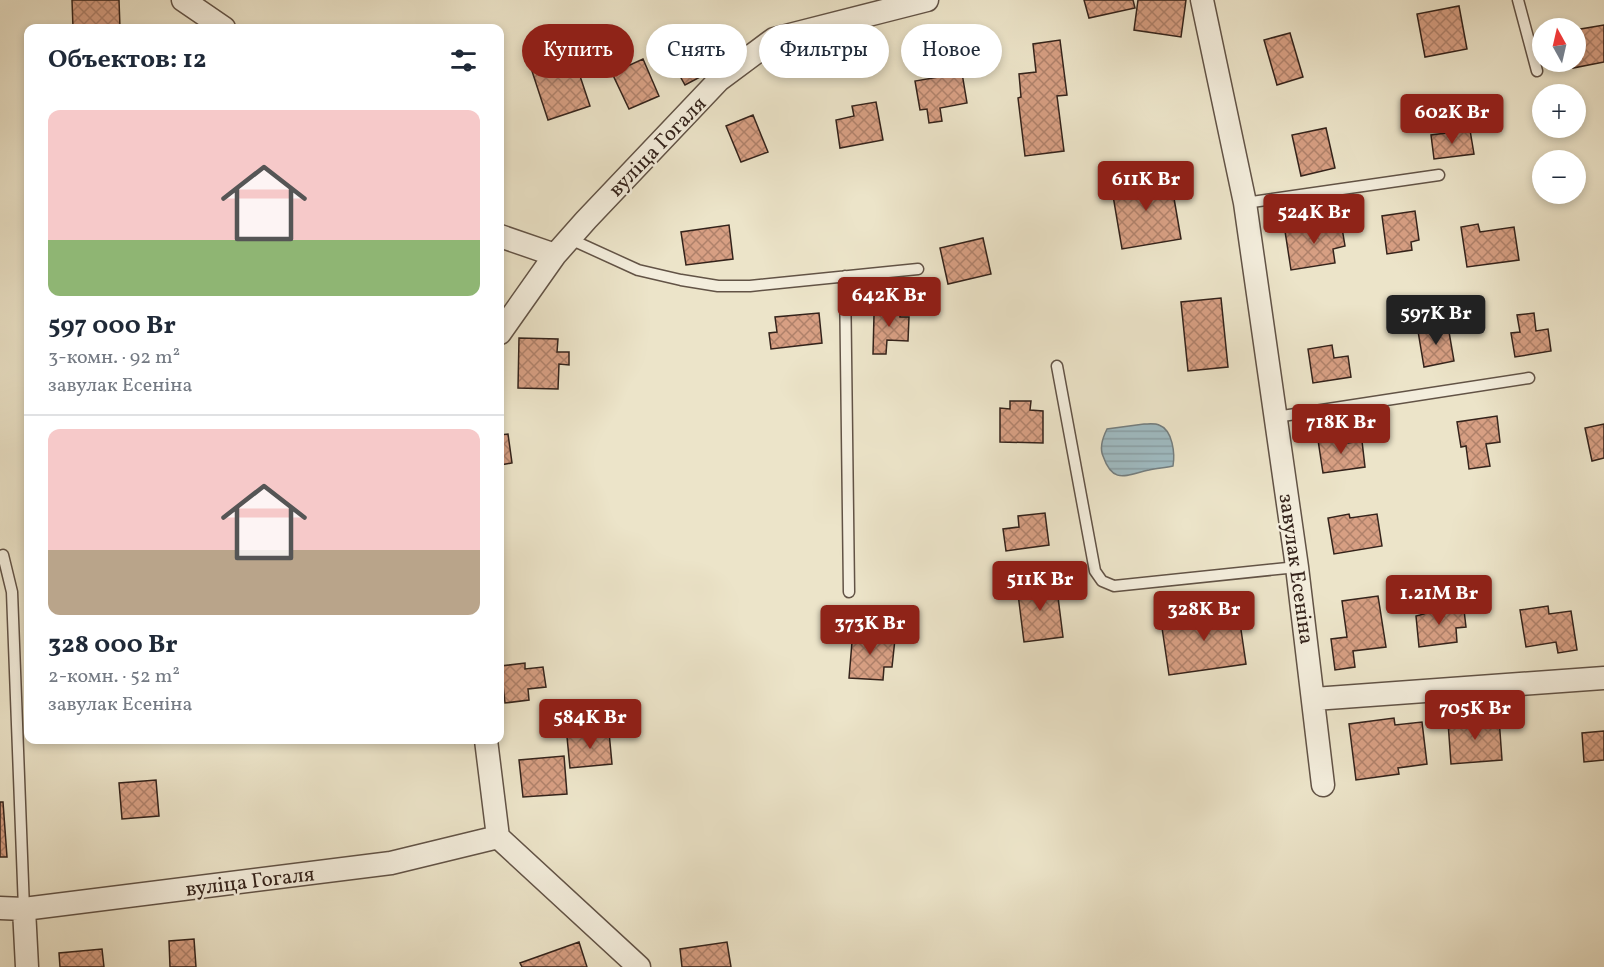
<!DOCTYPE html>
<html lang="ru">
<head>
<meta charset="utf-8">
<style>
	body { margin:0; font-family:Vollkorn,serif; background:#f6f6f7; color:#1f2937; height:100vh; display:flex; flex-direction:column; font-size:22px; white-space:nowrap }
	* { box-sizing:border-box; margin:0 }
	p { font-size:20px; color:#747a83 }
	.icon { flex:none; width:33px; height:33px; fill:none; stroke:currentColor; stroke-width:2; stroke-linecap:round; stroke-linejoin:round }
	.map { position:relative; flex:1; overflow:hidden }
	.details { position:absolute; left:24px; top:24px; width:480px; height:720px; display:flex; flex-direction:column; background:#fff; border-radius:12px; box-shadow:0 3px 9px #0003 }
	.details>* { flex:none }
	.guide { position:absolute; left:522px; top:24px; width:570px; height:54px; display:flex; gap:12px }
	.needle { width:39px; rotate:352deg }
	.controls { position:absolute; left:1532px; top:18px; display:grid; gap:12px }
	.controls a { display:grid; place-items:center; width:54px; height:54px; border-radius:50%; background:#fff; box-shadow:0 3px 9px #0003; font-size:30px }
	.price { position:absolute; translate:-50% -51px; padding:0 14px; border-radius:6px; background:#8f2418; color:#fff; font-size:20px; line-height:39px; filter:drop-shadow(0 2px 3px #0008) }
	.price::after { content:''; position:absolute; left:50%; top:36px; width:18px; height:14px; margin-left:-9px; background:inherit; clip-path:polygon(0 0,100% 0,50% 100%) }
	.price.current { background:#222; color:#fff }
	ul { padding:0; list-style:none }
	li { display:grid; align-content:center; gap:12px; height:318px; padding:0 24px }
	li+li { border-top:2px solid #e0e1e3 }
	li span { display:grid; place-items:center; height:186px; border-radius:12px; color:#555 }
	li>.icon { margin-inline-start:auto }
	span .icon { width:108px; height:108px; fill:#fffc; stroke-width:1 }
	li b { font-size:26px }
	h2 { display:flex; justify-content:space-between; align-items:center; height:72px; padding:0 24px; font-size:26px }
	.pill { padding:0 21px; border-radius:27px; background:#fff; box-shadow:0 3px 9px #0003; font-size:21px; line-height:54px }
	.pill.current { background:#8f2418; color:#fff }
	.map>svg:first-child { display:block }
	.water { fill:url(#water-rules); stroke:#747e7f; stroke-width:1.5 }
	.building { fill:url(#building-cross-hatch); stroke:#34231b; stroke-width:1.5 }
	.lines { fill:none; stroke-linecap:round; stroke-linejoin:round }
	.service-casing { stroke:#625346; stroke-width:13 }
	.minor-casing { stroke:#625346; stroke-width:25 }
	.service { stroke:#f3eddc; stroke-width:10 }
	.minor { stroke:#f3eddc; stroke-width:22 }
	.labels { text-anchor:middle; stroke-width:5; stroke-linejoin:round; paint-order:stroke }
	.street-label { font-size:21px; fill:#34231b; stroke:#f3eddc }
</style>
</head>
<body>
<div class="map">
<svg width="1604" height="967" viewBox="0 0 1604 967">
	<defs>
		<pattern id="water-rules" width="6" height="5" patternUnits="userSpaceOnUse" patternTransform="scale(1.5)"><rect width="6" height="5" fill="#9fbbc2"/><path d="M0 2.5h6" fill="none" stroke="#8aa0a6"/></pattern>
		<pattern id="building-cross-hatch" width="8" height="8" patternUnits="userSpaceOnUse" patternTransform="scale(1.5)"><rect width="8" height="8" fill="#d79f83"/><path d="M0 0l8 8M0 8l8-8" fill="none" stroke="#af816a"/></pattern>
	</defs>
	<rect width="100%" height="100%" fill="#ece4c9"/>
	<filter id="stains"><feTurbulence type="fractalNoise" baseFrequency=".00333" numOctaves="4"/><feColorMatrix values="0 0 0 0 .2 0 0 0 0 .09 0 0 0 0 .02 0 0 0 .5 -.17"/></filter>
	<radialGradient id="worn" r=".72"><stop offset=".6" stop-color="#630" stop-opacity="0"/><stop offset="1" stop-color="#630" stop-opacity=".3"/></radialGradient>
	<!-- water -->
	<path class="water" d="M1144 424C1148 424 1155 423 1159 425 1173 430 1175 454 1173 466 1165 468 1157 468 1149 470 1126 475 1113 485 1103 456 1099 447 1103 437 1107 429Z"/>
	<!-- building -->
	<path class="building" d="M72 0H119L120 28H73Z
		M1084 0H1133L1135 8 1089 18Z
		M1138 0H1186L1181 37 1134 30Z
		M1459 6 1467 49 1425 57 1417 14Z
		M1604 25V62L1573 68 1572 62H1575V30Z
		M1290 33 1303 77 1277 85 1264 40Z
		M709 36 719 55 699 65 704 75 685 85 666 51 688 39 691 46Z
		M1060 40 1067 95 1057 96 1064 151 1025 156 1018 98 1021 97 1019 74 1036 72 1033 44Z
		M572 52 590 106 548 120 530 65Z
		M643 59 659 96 629 109 612 73Z
		M962 73 967 103 940 108 942 121 929 123 927 109 920 110 915 81Z
		M876 102 883 140 840 148 836 120 854 116 852 106Z
		M753 115 768 152 741 162 726 126Z
		M1326 128 1335 168 1301 176 1292 135Z
		M1470 130 1474 154 1434 159 1431 135Z
		M1170 175 1181 239 1122 249 1111 184Z
		M1415 211 1419 240 1411 242 1412 250 1387 254 1382 216Z
		M1341 222 1345 246 1333 249 1335 263 1291 270 1285 231Z
		M1478 224 1480 232 1514 227 1519 260 1467 267 1461 227Z
		M729 225 733 259 686 265 681 232Z
		M983 238 991 274 948 284 940 248Z
		M1221 298 1228 367 1188 371 1181 302Z
		M884 304H900V317H909L908 341 887 340 886 354H873L874 315H884Z
		M819 313 822 343 771 349 769 333 777 332 775 317Z
		M1534 313 1536 331 1548 329 1551 351 1515 357 1511 333 1520 332 1517 315Z
		M1448 326 1454 361 1424 367 1418 331Z
		M519 338 558 339 557 352H569V365L559 364 558 389 518 388Z
		M1332 345 1334 358 1348 356 1351 377 1313 383 1308 349Z
		M1010 401H1031L1030 410 1043 411V443L1000 442V408L1010 409Z
		M1497 416 1500 442 1486 444 1490 466 1469 469 1466 446 1461 447 1457 422Z
		M1604 424V458L1592 461 1585 428Z
		M508 434 512 463 500 465V435Z
		M1340 436 1341 444 1362 441 1365 467 1323 473 1318 440Z
		M1045 513 1049 545 1006 551 1003 529 1019 527 1018 516Z
		M1349 514 1350 518 1377 514 1382 546 1334 554 1328 518Z
		M1056 581 1063 637 1024 642 1017 586Z
		M1378 596 1386 647 1353 651 1355 667 1335 670 1331 639 1347 637 1342 601Z
		M1449 605 1450 612 1464 610 1466 627 1456 628 1457 642 1419 647 1416 616 1424 614 1423 608Z
		M1548 606 1549 614 1571 611 1577 650 1558 653 1556 642 1526 647 1520 610Z
		M1238 609 1246 664 1169 675 1161 621Z
		M853 630 872 632V638L895 639 892 667H884L883 680 849 678Z
		M525 663V669L543 667 546 687 528 689 529 700 505 703 501 666Z
		M1394 718 1395 725 1422 722 1427 764 1398 768 1399 774 1356 780 1349 724Z
		M1499 718 1502 760 1451 764 1448 722Z
		M1604 731V760L1584 762 1582 733Z
		M609 732 612 764 570 768 567 737Z
		M564 756 567 794 523 797 519 760Z
		M156 780 159 816 122 819 119 783Z
		M0 802H3L7 857H0Z
		M194 939 196 967H170L169 941Z
		M579 942 587 967H522L520 963Z
		M727 942 731 967H682L680 949Z
		M102 949 104 967H60L59 953Z"/>
	<g class="lines">
		<defs>
			<path id="service" d="M1518 0 1537 71
				M1245 203 1439 175
				M570 239 638 270 681 280 718 286H750L918 269
				M845 276 849 592
				M1057 366 1095 571 1102 581 1114 586 1297 567
				M1276 417 1529 378
				M3 555 12 592 24 909"/>
			<path id="minor" d="M183 0 224 28
				M1202 0 1245 203 1297 567 1323 785
				M500 236 555 255
				M500 333 555 255 586 220 719 80 774 39 927 0
				M1314 699 1604 678
				M486 740 498 837 639 967
				M0 908 24 909 391 863 498 837
				M24 909 27 967"/>
		</defs>
		<!-- service casing -->
		<use href="#service" class="service-casing"/>
		<!-- minor casing -->
		<use href="#minor" class="minor-casing"/>
		<!-- service -->
		<use href="#service" class="service"/>
		<!-- minor -->
		<use href="#minor" class="minor"/>
	</g>
	<g class="labels">
		<!-- street labels -->
		<g class="street-label">
			<text transform="translate(657 146) rotate(-46)" y="7">вуліца Гогаля</text>
			<text transform="translate(1297 569) rotate(82)" y="7">завулак Есеніна</text>
			<text transform="translate(250 881) rotate(-7)" y="7">вуліца Гогаля</text>
		</g>
	</g>
	<rect width="100%" height="100%" filter="url(#stains)"/>
	<rect width="100%" height="100%" fill="url(#worn)"/>
</svg>
<div class="controls">
<a><svg class="needle" viewBox="-14 -14 28 28"><path d="M0-13l5 13h-10z" fill="#e53935"/><path d="M0 13l5-13h-10z" fill="#747a83"/></svg></a>
<a>+</a>
<a>−</a>
</div>
<b class="price" style="left:1452px;top:145px">602K Br</b>
<b class="price" style="left:1146px;top:212px">611K Br</b>
<b class="price" style="left:1314px;top:245px">524K Br</b>
<b class="price" style="left:889px;top:328px">642K Br</b>
<b class="price current" style="left:1436px;top:346px">597K Br</b>
<b class="price" style="left:1341px;top:455px">718K Br</b>
<b class="price" style="left:1040px;top:612px">511K Br</b>
<b class="price" style="left:1439px;top:626px">1.21M Br</b>
<b class="price" style="left:1204px;top:642px">328K Br</b>
<b class="price" style="left:870px;top:656px">373K Br</b>
<b class="price" style="left:1475px;top:741px">705K Br</b>
<b class="price" style="left:590px;top:750px">584K Br</b>
<div class="guide">
<a class="pill current">Купить</a>
<a class="pill">Снять</a>
<a class="pill">Фильтры</a>
<a class="pill">Новое</a>
</div>
<section class="details">
<h2>Объектов: 12<svg class="icon" aria-label="filters" viewBox="0 0 24 24"><path d="M4 7h16M4 17h16"/><circle cx="9" cy="7" r="2"/><circle cx="15" cy="17" r="2"/></svg></h2>
<ul>
<li><span style="background:linear-gradient(#f6c9c9 70%,#8fb573 0)"><svg class="icon" aria-label="home" viewBox="0 0 24 24"><path d="M3 11l9-7 9 7M6 9v11h12V9"/></svg></span><div><b>597 000 Br</b><p>3-комн. · 92 m²</p><p>завулак Есеніна</p></div></li>
<li><span style="background:linear-gradient(#f6c9c9 65%,#b9a48a 0)"><svg class="icon" aria-label="home" viewBox="0 0 24 24"><path d="M3 11l9-7 9 7M6 9v11h12V9"/></svg></span><div><b>328 000 Br</b><p>2-комн. · 52 m²</p><p>завулак Есеніна</p></div></li>
</ul>
</section>
</div>
</body>
</html>
